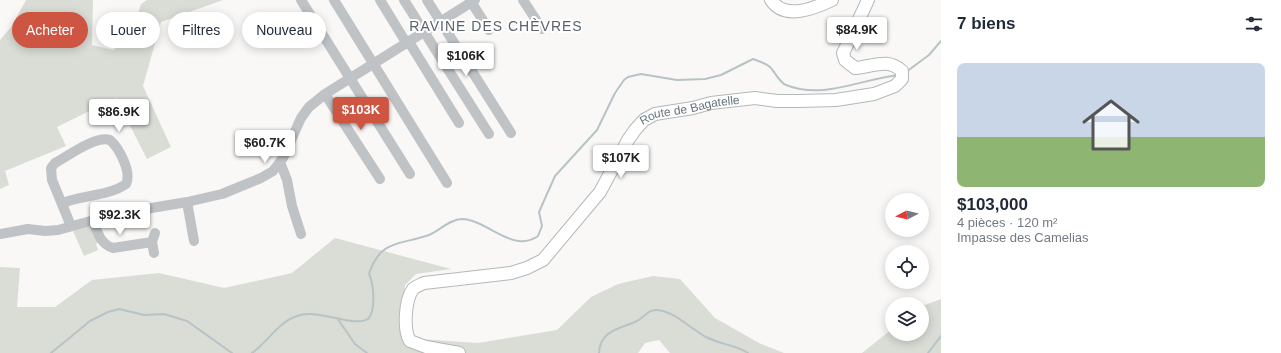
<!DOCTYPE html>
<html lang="fr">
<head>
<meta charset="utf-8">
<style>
	body { margin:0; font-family:Helvetica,sans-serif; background:#f2f2f3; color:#1f2937; height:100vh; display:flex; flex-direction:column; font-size:15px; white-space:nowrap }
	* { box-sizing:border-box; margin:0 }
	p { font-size:13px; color:#747a83 }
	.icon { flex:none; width:22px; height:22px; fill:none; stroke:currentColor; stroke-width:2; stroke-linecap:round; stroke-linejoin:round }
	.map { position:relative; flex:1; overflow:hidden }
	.side { display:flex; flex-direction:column; background:#fff; width:340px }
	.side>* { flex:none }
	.hud { position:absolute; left:12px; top:12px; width:380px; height:36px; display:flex; gap:8px }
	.needle { width:26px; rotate:263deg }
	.tools { position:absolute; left:885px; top:193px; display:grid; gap:8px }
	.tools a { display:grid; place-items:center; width:44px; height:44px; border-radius:50%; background:#fff; box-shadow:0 2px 10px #0003; font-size:20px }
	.price { position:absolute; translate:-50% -34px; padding:0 9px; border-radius:4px; background:#fff; color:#222; font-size:13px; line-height:26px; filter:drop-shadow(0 1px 2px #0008) }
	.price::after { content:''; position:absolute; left:50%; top:24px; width:12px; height:9px; margin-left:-6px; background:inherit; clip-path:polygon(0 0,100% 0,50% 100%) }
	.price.selected { background:#cd5542; color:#fff }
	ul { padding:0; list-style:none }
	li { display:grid; align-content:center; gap:8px; height:212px; padding:0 16px }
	li span { display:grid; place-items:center; height:124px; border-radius:8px; color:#555 }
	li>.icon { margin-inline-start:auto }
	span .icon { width:72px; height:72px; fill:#fffc; stroke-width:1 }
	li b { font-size:17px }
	h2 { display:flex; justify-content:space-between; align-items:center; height:48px; padding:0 16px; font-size:17px }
	.chip { padding:0 14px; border-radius:18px; background:#fff; box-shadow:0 2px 10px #0003; font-size:14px; line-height:36px }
	.chip.selected { background:#cd5542; color:#fff }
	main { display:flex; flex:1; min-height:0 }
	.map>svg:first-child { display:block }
	.green { fill:#d9ddd6 }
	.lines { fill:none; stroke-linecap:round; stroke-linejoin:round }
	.stream { stroke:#b8c3c6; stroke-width:2 }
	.major-casing { stroke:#b3b8ba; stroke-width:14 }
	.minor { stroke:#bfc3c6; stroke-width:10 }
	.major { stroke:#fff; stroke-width:12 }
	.labels { text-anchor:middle; stroke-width:4; stroke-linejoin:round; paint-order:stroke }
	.street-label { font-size:12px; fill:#67767d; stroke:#fff }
	.quarter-label { font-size:14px; letter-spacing:1px; fill:#59646a; stroke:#fff }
</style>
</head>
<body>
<main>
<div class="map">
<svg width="941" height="353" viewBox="0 0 941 353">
	<rect width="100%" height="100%" fill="#f9f8f7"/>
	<!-- green -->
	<path class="green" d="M26 0H93L92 45 113 50 131 38 141 4 147 0H223L161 22 143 86 171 147 147 159 116 98 57 127 66 146 5 171 9 185 0 189V40L11 27Z
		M91 226 100 242 96 244 98 250 84 256 73 231Z
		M335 238 451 269 416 274 405 285 401 328 409 336 419 339 478 343 557 330 591 297 618 284 653 276 680 279 715 318 759 343 784 353H670L659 340 645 343 638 353H0V267L20 268 17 307H55L92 280 159 273 224 288 292 273Z
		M941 299V353H862L892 329V334H922V306Z"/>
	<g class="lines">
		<!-- stream -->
		<path class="stream" d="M906 72 929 55 941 41
			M337 318 355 344 367 353
			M51 353 90 321 108 312 119 309 144 315 164 314 187 321 232 353
			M252 353C268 342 278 322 297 316 320 308 352 328 368 319 376 311 374 284 369 274 380 239 401 245 429 235 439 231 450 219 462 219 488 220 513 254 538 236L542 226 539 212 555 176 597 130 615 93 624 80 628 77 641 74 677 80 705 79 721 75 753 59C759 61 765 63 770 67 775 72 779 82 786 85 823 100 861 79 899 75
			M599 353C600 330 620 329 637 321 645 317 648 309 658 310 675 312 691 329 706 337 719 344 736 345 748 353
			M928 353 941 336"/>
		<defs>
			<g id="major">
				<path d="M771 0C785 21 815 8 832 0"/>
				<path id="s1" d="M459 353 426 347 410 341C403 330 405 300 413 289 416 286 420 285 424 283L511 273 527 268 543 260 600 192 628 140 635 130 644 120 655 114 693 108 711 103 755 98 777 101H799L836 100 874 94 895 86 902 79V71C887 57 873 67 855 68L845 60 843 53 846 47 868 0"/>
			</g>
		</defs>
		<!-- major casing -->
		<use href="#major" class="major-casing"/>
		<!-- minor -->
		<path class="minor" d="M301 0 410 174
			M334 0 447 183
			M380 0 407 44
			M404 0 489 134
			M427 0 511 133
			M470 0 489 30
			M523 0 542 29
			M409 42 459 123
			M325 94 380 179
			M280 162 287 180 292 206 301 234
			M187 202 194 241
			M63 203C83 195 109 196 126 184 132 172 119 148 110 140 96 135 68 156 55 163L51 168 52 180 71 226
			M93 220C97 231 100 244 113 248L152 242
			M0 234 28 229 45 231 58 230 116 214 187 202 222 194 261 178 273 171 283 158 301 118 309 107 325 94 475 0
			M154 253 152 242 155 233"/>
		<!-- major -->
		<use href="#major" class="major"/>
	</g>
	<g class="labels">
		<!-- street labels -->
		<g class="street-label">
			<text dy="4" stroke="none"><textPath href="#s1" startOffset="460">Route de Bagatelle</textPath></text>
		</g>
		<!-- quarter labels -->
		<g class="quarter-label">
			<text x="496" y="31">RAVINE DES CHÈVRES</text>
		</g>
	</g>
</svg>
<div class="tools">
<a><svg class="needle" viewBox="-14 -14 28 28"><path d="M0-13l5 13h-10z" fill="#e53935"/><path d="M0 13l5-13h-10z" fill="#747a83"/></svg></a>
<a><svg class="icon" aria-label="locate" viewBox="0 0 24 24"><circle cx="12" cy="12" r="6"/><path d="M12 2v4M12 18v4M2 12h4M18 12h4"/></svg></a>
<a><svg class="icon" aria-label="layers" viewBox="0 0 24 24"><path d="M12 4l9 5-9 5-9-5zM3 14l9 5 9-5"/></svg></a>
</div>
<b class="price" style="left:857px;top:51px">$84.9K</b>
<b class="price" style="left:466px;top:77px">$106K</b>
<b class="price selected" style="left:361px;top:131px">$103K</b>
<b class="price" style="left:119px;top:133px">$86.9K</b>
<b class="price" style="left:265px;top:164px">$60.7K</b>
<b class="price" style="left:621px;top:179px">$107K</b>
<b class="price" style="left:120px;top:236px">$92.3K</b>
<div class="hud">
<a class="chip selected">Acheter</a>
<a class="chip">Louer</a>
<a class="chip">Filtres</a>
<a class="chip">Nouveau</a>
</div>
</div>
<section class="side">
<h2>7 biens<svg class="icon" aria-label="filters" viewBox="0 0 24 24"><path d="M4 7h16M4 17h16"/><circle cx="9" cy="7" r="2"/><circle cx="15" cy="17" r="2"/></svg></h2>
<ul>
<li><span style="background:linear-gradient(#c9d6e8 60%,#8fb573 0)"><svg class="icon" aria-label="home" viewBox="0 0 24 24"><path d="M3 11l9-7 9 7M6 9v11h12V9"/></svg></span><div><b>$103,000</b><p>4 pièces · 120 m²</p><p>Impasse des Camelias</p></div></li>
</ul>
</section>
</main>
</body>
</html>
